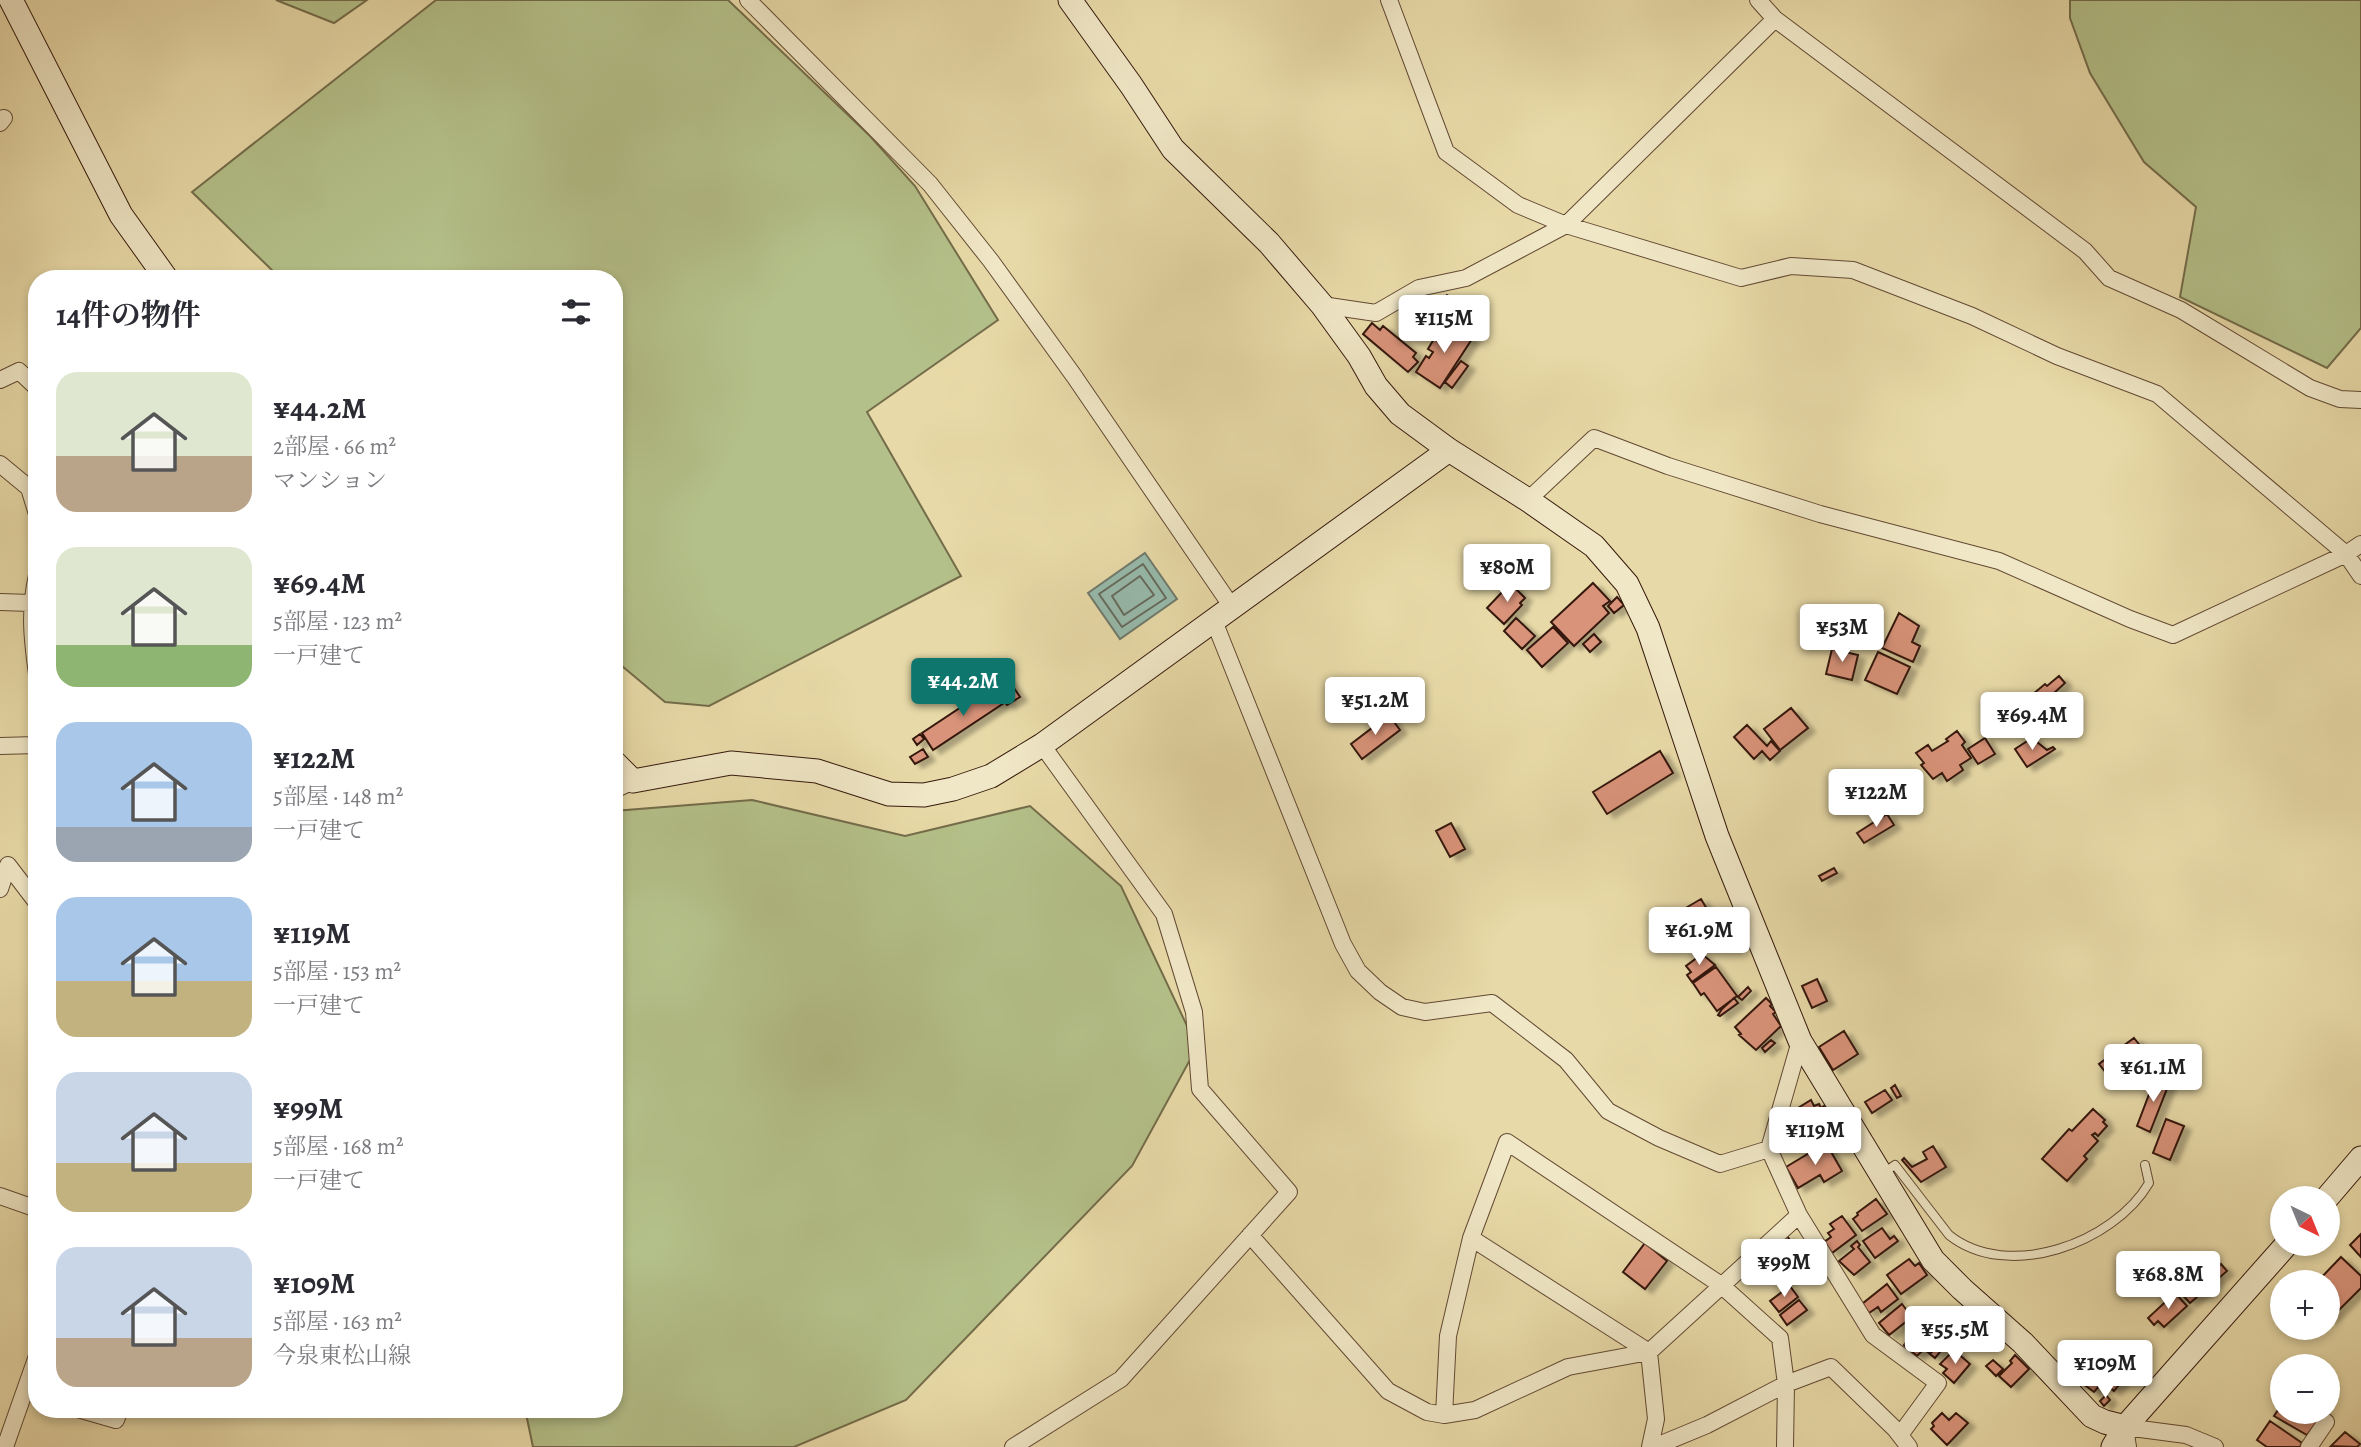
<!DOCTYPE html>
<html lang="ja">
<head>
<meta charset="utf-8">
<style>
	body { margin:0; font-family:Alegreya,"Noto Serif JP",serif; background:#f7f7f7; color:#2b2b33; height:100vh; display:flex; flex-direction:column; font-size:26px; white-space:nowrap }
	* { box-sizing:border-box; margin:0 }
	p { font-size:23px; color:#7c7c81 }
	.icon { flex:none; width:38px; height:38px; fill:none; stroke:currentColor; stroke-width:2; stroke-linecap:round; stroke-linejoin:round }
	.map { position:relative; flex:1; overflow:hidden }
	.side { position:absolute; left:28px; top:270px; width:595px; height:1148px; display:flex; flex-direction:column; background:#fff; border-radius:28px; box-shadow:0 4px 10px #0003 }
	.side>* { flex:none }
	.needle { width:46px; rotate:137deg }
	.fabs { position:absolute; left:2270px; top:1186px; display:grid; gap:14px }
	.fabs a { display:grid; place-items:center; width:70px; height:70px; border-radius:50%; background:#fff; box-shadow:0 4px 10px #0003; font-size:35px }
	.price { position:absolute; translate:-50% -60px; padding:0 16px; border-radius:7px; background:#fff; color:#222; font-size:23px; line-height:46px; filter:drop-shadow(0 2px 4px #0008) }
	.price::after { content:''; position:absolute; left:50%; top:42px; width:21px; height:16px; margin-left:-10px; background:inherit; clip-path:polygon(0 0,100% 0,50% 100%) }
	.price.selected { background:#0f766e; color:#fff }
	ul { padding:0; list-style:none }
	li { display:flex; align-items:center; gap:21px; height:175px; padding:0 28px }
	li span { display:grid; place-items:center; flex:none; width:196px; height:140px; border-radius:21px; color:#555 }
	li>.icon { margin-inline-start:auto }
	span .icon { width:84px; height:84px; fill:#fffc; stroke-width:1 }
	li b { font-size:30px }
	h2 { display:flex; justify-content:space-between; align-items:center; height:84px; padding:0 28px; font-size:30px }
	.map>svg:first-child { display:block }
	.green { fill:#b4c089; stroke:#746c4a; stroke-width:2 }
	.water { fill:#97baac; stroke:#707a6c; stroke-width:2 }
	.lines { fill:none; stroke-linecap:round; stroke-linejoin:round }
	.shore { stroke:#666a5c; stroke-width:2 }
	.building { fill:#d9937a; stroke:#35190c; stroke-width:2; filter:url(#shadow) }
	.lane-casing { stroke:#624933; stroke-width:10 }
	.street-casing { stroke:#624933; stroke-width:18 }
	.secondary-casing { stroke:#35190c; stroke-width:25 }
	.lane { stroke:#f0e7c6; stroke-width:8 }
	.street { stroke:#f0e7c6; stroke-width:16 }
	.secondary { stroke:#f0e7c6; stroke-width:23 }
</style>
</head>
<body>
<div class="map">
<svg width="2361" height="1447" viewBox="0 0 2361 1447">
	<defs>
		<filter id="shadow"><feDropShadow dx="7" dy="4" stdDeviation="2" flood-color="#0004"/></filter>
	</defs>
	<rect width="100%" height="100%" fill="#e8daa8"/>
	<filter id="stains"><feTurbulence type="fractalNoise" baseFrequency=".00286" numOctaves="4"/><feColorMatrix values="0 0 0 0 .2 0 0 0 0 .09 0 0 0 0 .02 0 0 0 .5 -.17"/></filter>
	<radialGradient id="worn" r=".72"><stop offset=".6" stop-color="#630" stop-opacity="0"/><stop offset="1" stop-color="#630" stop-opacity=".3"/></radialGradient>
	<!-- green -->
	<path class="green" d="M276 0H367L334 23Z
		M436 0H728L870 136 915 186 998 320 867 412 961 576 709 706 665 702 616 661 614 659V278H280L192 192Z
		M2070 0H2361V328L2327 368 2180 297 2196 207 2144 162 2090 73 2070 18Z
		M752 800 905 836 1030 806 1121 886 1197 1047 1132 1166 906 1400 794 1447H533L525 1409H614V811Z"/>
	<!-- water -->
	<path class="water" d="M1145 553 1177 599 1120 639 1088 593Z"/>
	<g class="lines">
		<!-- shore -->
		<path class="shore" d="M1143 564 1166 598 1122 627 1099 594Z
			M1140 576 1154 595 1124 615 1112 596Z"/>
	</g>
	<!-- building -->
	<path class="building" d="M1447 295 1459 304 1461 301 1473 309 1470 313 1479 319 1469 332 1449 318 1452 314 1443 308 1448 302 1444 298Z
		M1372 323 1380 330 1383 326 1416 353 1413 357 1418 362 1408 372 1363 334Z
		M1448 323 1472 339 1440 388 1416 372 1426 356 1429 358 1433 352 1428 349 1434 339 1437 341Z
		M1461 361 1468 366 1452 388 1445 382Z
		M1593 583 1610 601 1603 606 1609 613 1574 646 1551 622Z
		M1512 585 1525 598 1520 603 1522 605 1504 624 1487 608 1505 589 1507 591Z
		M1617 597 1624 605 1614 613 1608 606Z
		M1899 613 1919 626 1912 642 1920 646 1913 662 1882 648Z
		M1516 618 1535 636 1522 649 1504 631Z
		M1553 627 1568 643 1542 667 1527 650Z
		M1594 634 1601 642 1590 652 1583 644Z
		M1832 649 1858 655 1852 680 1826 674Z
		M1878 652 1910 667 1897 694 1865 680Z
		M1006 676 1020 697 1007 705 993 685Z
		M2059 676 2065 683 2042 704 2033 694 2045 684 2047 686Z
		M993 686 1004 703 933 750 922 733Z
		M1791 708 1808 728 1780 750 1764 729Z
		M1389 715 1400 730 1362 759 1351 744Z
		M1747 725 1767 746 1771 741 1780 751 1770 760 1762 751 1754 759 1734 737Z
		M1957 731 1965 742 1962 745 1971 758 1960 765 1963 770 1947 781 1942 773 1933 779 1921 765 1924 763 1916 753 1928 745 1932 751 1948 741 1946 739Z
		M920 734 924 739 917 745 913 739Z
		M1985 738 1995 754 1978 764 1968 749Z
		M2032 738 2047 750 2053 747 2055 749 2027 767 2015 749Z
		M923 749 928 757 915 764 910 757Z
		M1660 751 1673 773 1607 814 1593 792Z
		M1887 814 1894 825 1864 843 1857 833Z
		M1451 823 1465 849 1450 857 1436 831Z
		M1834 868 1837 873 1822 881 1819 876Z
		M1701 899 1710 914 1706 917 1708 921 1704 924 1705 926 1685 938 1672 916Z
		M1702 954 1715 965 1692 982 1687 975 1691 972 1686 966Z
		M1716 967 1737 996 1717 1011 1704 993 1701 995 1693 983Z
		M1817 979 1827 1001 1812 1008 1802 986Z
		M1748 987 1751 991 1742 1000 1738 997Z
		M1734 998 1738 1003 1720 1016 1718 1015 1722 1009Z
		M1766 998 1772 1004 1770 1006 1776 1012 1773 1014 1781 1026 1756 1050 1739 1035 1741 1034 1735 1027Z
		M1844 1031 1858 1054 1833 1070 1819 1047Z
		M2134 1038 2142 1048 2107 1074 2099 1064Z
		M1771 1040 1775 1043 1765 1052 1762 1048Z
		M2156 1076 2170 1081 2150 1132 2137 1126Z
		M1895 1085 1901 1096 1897 1098 1891 1088Z
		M1885 1090 1892 1100 1872 1113 1865 1102Z
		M1811 1100 1814 1106 1819 1104 1821 1108 1824 1106 1828 1114 1804 1130 1793 1111Z
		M2093 1109 2105 1120 2103 1122 2107 1126 2098 1136 2095 1133 2092 1135 2098 1141 2084 1156 2087 1159 2067 1181 2042 1159 2069 1129 2072 1131Z
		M2166 1119 2184 1126 2170 1160 2153 1153Z
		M1822 1128 1827 1136 1820 1141 1814 1133Z
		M1826 1143 1842 1171 1824 1182 1820 1175 1798 1188 1786 1167Z
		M1933 1146 1946 1167 1921 1182 1902 1160 1904 1158 1912 1167 1927 1159 1923 1152Z
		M1876 1199 1887 1214 1862 1231 1853 1219 1858 1215 1857 1213Z
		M1842 1216 1856 1235 1832 1253 1824 1242 1831 1237 1828 1233 1834 1229 1830 1224Z
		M1882 1228 1890 1239 1894 1236 1898 1241 1875 1258 1863 1241Z
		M2361 1234V1257L2350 1245Z
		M1787 1236 1803 1258 1809 1254 1813 1260 1785 1281 1767 1256 1778 1247 1776 1244Z
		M1857 1241 1860 1245 1858 1247 1870 1262 1854 1275 1839 1261 1854 1249 1851 1246Z
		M1645 1243 1667 1261 1645 1289 1623 1272Z
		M2341 1257 2361 1276V1288L2329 1320 2328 1283H2316Z
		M1909 1259 1915 1266 1919 1263 1927 1275 1901 1294 1887 1275Z
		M2212 1262 2217 1268 2221 1264 2227 1271 2190 1303 2179 1291Z
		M1887 1284 1898 1299 1881 1312 1878 1307 1869 1313 1862 1304Z
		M1790 1286 1798 1297 1779 1312 1770 1301Z
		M2175 1293 2187 1306 2164 1327 2158 1321 2154 1325 2148 1318Z
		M1799 1300 1807 1310 1787 1325 1780 1315Z
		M1902 1304 1912 1317 1889 1335 1879 1323Z
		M1921 1323 1941 1339 1929 1353 1924 1349 1917 1356 1904 1345Z
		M1940 1342 1945 1346 1935 1358 1930 1354Z
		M2116 1343 2136 1358 2119 1379 2122 1381 2114 1391 2094 1375 2099 1369 2094 1365 2101 1356 2104 1359Z
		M1954 1350 1970 1364 1954 1383 1943 1373 1947 1369 1940 1364Z
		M2015 1355 2029 1369 2011 1387 1999 1376 2012 1363 2010 1361Z
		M1993 1360 2003 1369 1996 1376 1986 1366Z
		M2082 1367 2100 1385 2094 1392 2074 1377Z
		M2106 1395 2110 1400 2104 1406 2100 1401Z
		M2282 1404V1412H2325L2307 1435 2274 1416Z
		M1942 1413 1949 1420 1956 1413 1968 1423 1947 1445 1931 1429 1934 1426 1932 1423Z
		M2270 1421 2302 1443 2300 1447H2267L2257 1440Z
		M2345 1432 2360 1444 2357 1447 2331 1446Z"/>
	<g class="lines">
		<defs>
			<path id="lane" d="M1883 1173 1895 1165 1949 1235C2008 1282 2114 1243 2149 1183L2145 1165"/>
			<path id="street" d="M748 0 930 184 991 261 1074 376 1232 607
				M1389 0 1446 152 1518 205 1566 225 1741 278 1791 266 1853 270 1972 316 2057 356 2157 394 2346 554 2361 576
				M1758 0 1775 19 2085 251 2109 278 2181 310 2310 388 2340 399 2361 400
				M0 123 4 118
				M1322 305 1376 313 1419 288 1466 278 1566 225 1775 19
				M0 380 19 371 37 388
				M0 464 29 488 37 514
				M1528 500 1594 438 1668 466 1820 514 1999 561 2130 619 2173 635 2346 554 2361 544
				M37 575C29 611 32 638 37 674
				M0 602 31 603
				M1214 621 1343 944 1358 971 1380 992 1402 1007 1425 1012 1492 1003 1566 1060 1608 1111 1659 1138 1720 1164 1769 1149 1800 1041
				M0 746 37 745
				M614 790 633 781
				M0 889 8 865 37 903
				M1769 1149 1799 1215
				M0 1196 37 1209
				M1250 1235 1388 1391 1427 1412 1444 1415 1475 1410 1568 1367 1649 1352 1799 1215 1873 1335 1938 1383 1900 1435
				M1471 1238 1507 1142 1721 1285 1780 1338 1786 1384 1785 1447
				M78 1409 116 1420 120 1409
				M1444 1415 1448 1336 1471 1238 1649 1352 1656 1419 1650 1447
				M5 1447 37 1356
				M1013 1447 1121 1379 1289 1192 1200 1089 1194 1012 1164 914 1042 745
				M1654 1447 1707 1425 1786 1384 1831 1367 1895 1429 1909 1447
				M2128 1447 2125 1427 2186 1435 2215 1447
				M2309 1447 2326 1422"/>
			<path id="secondary" d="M11 0 121 215 166 278
				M1070 0 1131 85 1173 149 1269 243 1322 305 1359 356 1376 386 1400 414 1449 450 1528 500 1594 546 1627 584 1648 628 1717 836 1800 1041 1933 1260 1962 1289 2023 1343 2092 1416 2105 1422 2125 1427
				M614 762 633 781 731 763 817 771 889 794 924 795 953 789 991 776 1042 745 1449 450
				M2326 1199 2361 1158
				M2113 1447 2125 1427 2287 1244"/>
		</defs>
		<!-- lane casing -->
		<use href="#lane" class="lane-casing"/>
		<!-- street casing -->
		<use href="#street" class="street-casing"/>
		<!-- secondary casing -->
		<use href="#secondary" class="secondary-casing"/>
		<!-- lane -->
		<use href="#lane" class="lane"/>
		<!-- street -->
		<use href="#street" class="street"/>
		<!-- secondary -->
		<use href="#secondary" class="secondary"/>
	</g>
	<rect width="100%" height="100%" filter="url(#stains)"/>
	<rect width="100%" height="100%" fill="url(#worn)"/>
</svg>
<div class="fabs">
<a><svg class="needle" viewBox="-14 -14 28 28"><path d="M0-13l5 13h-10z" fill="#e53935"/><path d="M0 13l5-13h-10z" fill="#7c7c81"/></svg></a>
<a>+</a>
<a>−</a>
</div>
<b class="price" style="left:1444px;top:355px">¥115M</b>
<b class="price" style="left:1507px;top:604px">¥80M</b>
<b class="price" style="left:1842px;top:664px">¥53M</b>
<b class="price selected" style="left:963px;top:718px">¥44.2M</b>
<b class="price" style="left:1375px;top:737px">¥51.2M</b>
<b class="price" style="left:2032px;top:752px">¥69.4M</b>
<b class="price" style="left:1876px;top:829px">¥122M</b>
<b class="price" style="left:1699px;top:967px">¥61.9M</b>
<b class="price" style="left:2153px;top:1104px">¥61.1M</b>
<b class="price" style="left:1815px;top:1167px">¥119M</b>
<b class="price" style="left:1784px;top:1299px">¥99M</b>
<b class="price" style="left:2168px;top:1311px">¥68.8M</b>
<b class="price" style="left:1955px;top:1366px">¥55.5M</b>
<b class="price" style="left:2105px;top:1400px">¥109M</b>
<section class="side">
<h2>14件の物件<svg class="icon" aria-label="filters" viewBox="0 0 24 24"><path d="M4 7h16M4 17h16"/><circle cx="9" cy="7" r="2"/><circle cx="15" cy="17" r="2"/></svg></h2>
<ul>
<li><span style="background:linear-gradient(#dfe7d0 60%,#b9a48a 0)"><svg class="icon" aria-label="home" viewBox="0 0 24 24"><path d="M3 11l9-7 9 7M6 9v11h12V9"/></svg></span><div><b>¥44.2M</b><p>2部屋 · 66 m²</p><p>マンション</p></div></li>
<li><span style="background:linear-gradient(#dfe7d0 70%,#8fb573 0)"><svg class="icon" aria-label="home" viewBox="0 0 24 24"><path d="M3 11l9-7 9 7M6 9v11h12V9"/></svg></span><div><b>¥69.4M</b><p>5部屋 · 123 m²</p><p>一戸建て</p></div></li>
<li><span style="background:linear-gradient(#a9c7e8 75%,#9aa5b1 0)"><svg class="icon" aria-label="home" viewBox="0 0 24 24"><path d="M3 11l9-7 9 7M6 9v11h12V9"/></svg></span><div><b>¥122M</b><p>5部屋 · 148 m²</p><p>一戸建て</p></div></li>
<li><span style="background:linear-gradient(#a9c7e8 60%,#c2b280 0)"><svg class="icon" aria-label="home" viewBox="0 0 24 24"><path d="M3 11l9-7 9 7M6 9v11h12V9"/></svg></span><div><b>¥119M</b><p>5部屋 · 153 m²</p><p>一戸建て</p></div></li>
<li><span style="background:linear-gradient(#c9d6e8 65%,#c2b280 0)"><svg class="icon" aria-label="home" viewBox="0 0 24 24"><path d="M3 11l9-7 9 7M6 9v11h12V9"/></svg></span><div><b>¥99M</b><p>5部屋 · 168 m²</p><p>一戸建て</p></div></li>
<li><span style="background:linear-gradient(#c9d6e8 65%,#b9a48a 0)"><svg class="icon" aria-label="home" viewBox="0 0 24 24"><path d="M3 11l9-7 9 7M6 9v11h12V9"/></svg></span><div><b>¥109M</b><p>5部屋 · 163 m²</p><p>今泉東松山線</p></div></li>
</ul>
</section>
</div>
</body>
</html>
